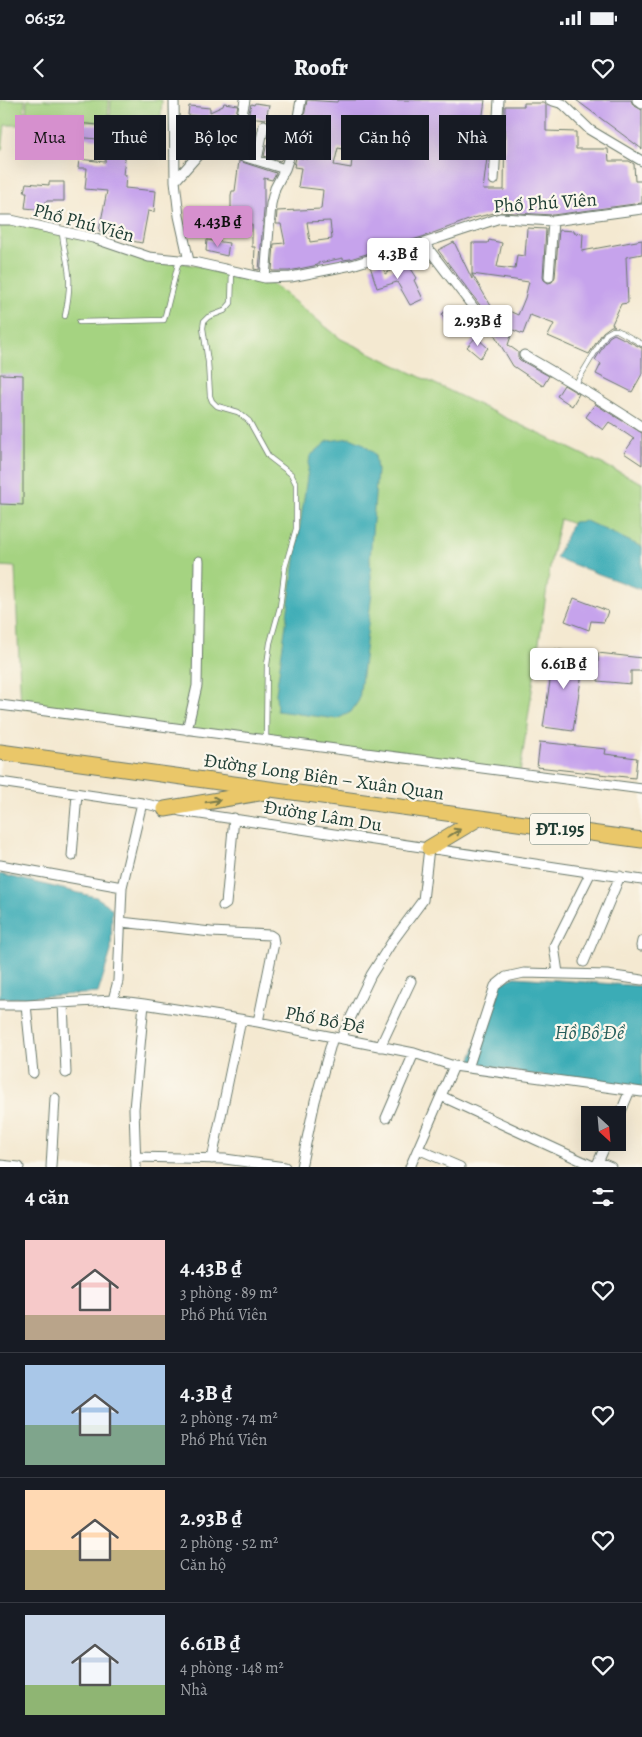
<!DOCTYPE html>
<html lang="vi">
<head>
<meta charset="utf-8">
<style>
	body { margin:0; font-family:Alegreya,serif; background:#242831; color:#f1f3f6; height:100vh; display:flex; flex-direction:column; font-size:19px; white-space:nowrap }
	* { box-sizing:border-box; margin:0 }
	p { font-size:16px; color:#9ea1a6 }
	.icon { flex:none; width:28px; height:28px; fill:none; stroke:currentColor; stroke-width:2; stroke-linecap:round; stroke-linejoin:round }
	.map { position:relative; height:1067px; overflow:hidden }
	.side { display:flex; flex-direction:column; background:#171b24; flex:1 }
	.side>* { flex:none }
	.guide { position:absolute; left:15px; top:15px; width:612px; height:45px; display:flex; gap:10px }
	.needle { width:32px; rotate:154deg }
	.tools { position:absolute; left:581px; top:1006px; display:grid; gap:10px }
	.tools a { display:grid; place-items:center; width:45px; height:45px; border-radius:0px; background:#171b24; box-shadow:0 5px 20px #0002; font-size:25px }
	.price { position:absolute; translate:-50% -42px; padding:0 11px; border-radius:5px; background:#fff; color:#222; font-size:16px; line-height:32px; filter:drop-shadow(0 1px 2px #0008) }
	.price::after { content:''; position:absolute; left:50%; top:30px; width:15px; height:11px; margin-left:-8px; background:inherit; clip-path:polygon(0 0,100% 0,50% 100%) }
	.price.on { background:#d690ce; color:#111 }
	ul { padding:0; list-style:none }
	li { display:flex; align-items:center; gap:15px; height:125px; padding:0 25px }
	li+li { border-top:1px solid #363941 }
	li span { display:grid; place-items:center; flex:none; width:140px; height:100px; border-radius:0px; color:#555 }
	li>.icon { margin-inline-start:auto }
	span .icon { width:60px; height:60px; fill:#fffc; stroke-width:1 }
	li b { font-size:21px }
	h2 { display:flex; justify-content:space-between; align-items:center; height:60px; padding:0 25px; font-size:21px }
	.tag { padding:0 18px; border-radius:0px; background:#171b24; box-shadow:0 5px 20px #0002; font-size:18px; line-height:45px }
	.tag.on { background:#d690ce; color:#111 }
	.status { display:flex; justify-content:space-between; align-items:center; height:35px; padding:0 25px; background:#171b24; direction:ltr }
	.status svg { height:14px; fill:currentColor }
	header { display:flex; justify-content:space-between; align-items:center; height:65px; padding:0 25px; background:#171b24; font-size:22px; font-weight:800 }
	.map>svg:first-child { display:block }
	.green { fill:#a5d381; stroke:#62885a }
	.water { fill:#3bacb6; stroke:#2d7475 }
	.building { fill:#c6a3ec; fill-rule:evenodd }
	.lines { fill:none; stroke-linecap:round; stroke-linejoin:round }
	.service-casing { stroke:#6a796b; stroke-width:6 }
	.minor-casing { stroke:#6a796b; stroke-width:11 }
	.primary-casing { stroke:#6a796b; stroke-width:17 }
	.service { stroke:#fff; stroke-width:4.5 }
	.minor { stroke:#fff; stroke-width:9 }
	.primary { stroke:#eac769; stroke-width:15 }
	.oneway { stroke:#7a7b4c }
	.labels { text-anchor:middle; stroke-width:4.5; stroke-linejoin:round; paint-order:stroke }
	.shield { fill:#fbf7ec; stroke:#61756b; stroke-width:1 }
	.shield-label { font-size:18px; font-weight:bold; fill:#1f3d34 }
	.street-label { font-size:19px; fill:#1f3d34; stroke:#fbf7ec }
	.water-label { font-size:20px; font-style:italic; fill:#275e5b; stroke:#fbf7ec }
</style>
</head>
<body>
<div class="status"><b>06:52</b><svg viewBox="0 0 49 12"><path d="M0 12V9h3v3zM5 12V6h3v6zM10 12V3h3v9zM15 12V0h3v12zM26 1h20v11H26zM47 4h2v5h-2z"/></svg></div>
<header><svg class="icon" aria-label="back" viewBox="0 0 24 24"><path d="M15 5l-7 7 7 7"/></svg>Roofr<svg class="icon" aria-label="heart" viewBox="0 0 24 24"><path d="M12 20l-8-8c-3-5 5-10 8-4 3-6 11-1 8 4z"/></svg></header>
<div class="map">
<svg width="642" height="1067" viewBox="0 0 642 1067">
	<rect width="100%" height="100%" fill="#fbf7ec"/>
	<filter id="ink" filterUnits="userSpaceOnUse"><feTurbulence type="fractalNoise" baseFrequency=".02" numOctaves="2"/><feDisplacementMap in="SourceGraphic" scale="10" xChannelSelector="R" yChannelSelector="G"/><feConvolveMatrix kernelMatrix="1 2 1 2 8 2 1 2 1" color-interpolation-filters="sRGB"/></filter>
	<filter id="wash" filterUnits="userSpaceOnUse"><feTurbulence type="fractalNoise" baseFrequency=".0096" numOctaves="4" result="noise"/><feDisplacementMap in="SourceGraphic" scale="20" xChannelSelector="R" yChannelSelector="G"/><feGaussianBlur stdDeviation="1.12" result="paint"/><feColorMatrix in="noise" values="0 0 0 0 0 0 0 0 0 0 0 0 0 0 0 0 0 1.4 0 .05"/><feComposite in="paint" operator="in"/></filter>
	<g filter="url(#wash)">
		<rect width="100%" height="100%" fill="#f4e9d1"/>
		<!-- green -->
		<path class="green" d="M0 0H25L24 25H5L2 50H0Z
			M27 0H109L108 23 26 18Z
			M111 0H162L160 28 110 24Z
			M0 120H11L149 157 265 178 341 239 642 383V451L560 419 551 460 520 673 21 608 15 467 0 466Z"/>
		<!-- water -->
		<path class="water" d="M350 338 362 343 375 354 377 371 370 459 372 492 359 600 351 612 337 619 277 611 276 593 310 356 328 341Z
			M586 421 642 447V490L556 458 573 422Z
			M0 774 96 797 107 804 112 809 111 851 98 893 0 899Z
			M515 877 642 886V988L527 974 470 962 498 884Z"/>
		<g id="blocks">
			<!-- building -->
			<path class="building" d="M307 0 337 2 338 0H485L478 50H488L483 90H504L505 6H524V3H545L546 5V31L576 32V49H608L609 61H629L634 64 635 81H642V103L553 115 498 112 474 118 422 137 350 159 343 160V158L324 162 318 163V165L289 171H272L274 144 285 143 281 124H276L277 111 321 109 323 90 298 87 301 68 294 67 296 57 307 59 310 49 320 52 325 31 302 28ZM338 48 353 51 351 68 334 65ZM330 121 332 139 310 142 307 122Z
				M576 0H631L633 5 642 10V49Z
				M224 3 238 5 236 14H233L232 18 210 14 209 18 188 15 189 6 210 8V12L223 6Z
				M255 3 269 5 266 19 248 17 251 4 254 5Z
				M273 18 291 20 287 43 281 60 280 61 264 56 267 44 273 45 275 28H271Z
				M77 23 109 26 108 40 76 37Z
				M140 30H159V55H139Z
				M107 48 126 50 123 75H126L125 88 156 91 154 112 148 111 142 143 122 139 123 136 99 131 107 91 85 89 87 68H78L79 59 105 62Z
				M239 61 276 73 272 80 264 78V110L259 170 254 169 255 147H252V125L231 126V95L232 91H235Z
				M49 82H64V101H46L45 110 25 108 27 92H24L26 83 49 85Z
				M527 128 546 129 543 177 544 180 548 183 552 182 555 177 559 130 575 131 574 133 583 134 582 151 642 140V154L626 157 628 203 621 204 612 224 615 226H611L603 232 589 254 548 236 554 224 530 215 523 234 513 230 508 245 518 252V258L520 260 549 276 543 286 513 266 494 234 496 229 495 225 438 150 454 142 472 179V174L503 226 509 211 518 215 525 198 529 182 472 174V143H488L489 140 502 143 497 167 515 169 517 155 525 156Z
				M207 140 229 143 227 156 206 151Z
				M406 161 417 178 414 180 423 199 410 205 397 182 377 188 370 166 382 162 385 174Z
				M449 209 456 221 449 225 442 214Z
				M614 234 642 248V274L632 292 596 274 601 264 595 260 609 237Z
				M476 237 488 248 480 258 467 247Z
				M0 274 23 275V405L0 404Z
				M564 285 579 294 572 306 557 296Z
				M595 304 642 333V365L624 353 634 339 609 322 603 330 586 317Z
				M574 498 608 511 604 522 591 521 589 530 565 521Z
				M555 549 585 554 573 631 543 627Z
				M598 553 642 558V571H631V584L598 581Z
				M540 642 606 649 605 654 637 658 635 678 537 667Z"/>
		</g>
	</g>
	<g filter="url(#ink)">
		<use href="#blocks" fill-opacity="0" stroke="#6a796b" stroke-width="1"/>
		<g class="lines">
			<defs>
				<path id="service" d="M62 132C63 147 68 161 69 176 70 190 68 202 65 216
					M232 171 231 203 224 211 208 217 204 221 203 228 208 262 210 296 212 301 217 306 238 312 249 321 269 357 291 374 296 384V429L285 467 280 507 270 543 267 565 266 639
					M79 222 164 220 179 160
					M575 285 606 234 613 230H617L642 244"/>
				<path id="minor" d="M174 0 175 81 179 116 189 161
					M550 0 563 4 590 30 642 61
					M637 0 642 4
					M234 53 245 0
					M257 60 264 25
					M494 80 499 0
					M175 81 207 45 285 69
					M0 120H11L93 138 149 157 189 161 265 178 291 177 352 165 424 143 500 118 553 121 642 109
					M424 143 490 229
					M549 177 553 121
					M265 178 271 104 275 88 285 69 293 45 301 0
					M524 255C564 278 604 301 642 327
					M0 605 642 689
					M187 630 197 586 199 461
					M0 682 142 703 168 709
					M180 711 642 780
					M72 756 77 694
					M0 765 122 787
					M223 806 226 804 234 718
					M121 822 211 832 270 835 273 837 274 843 258 922
					M641 846 642 841
					M584 862 620 776
					M558 873 554 846 591 772
					M113 900 118 881 122 787 142 703
					M63 903 66 973
					M0 905H26L113 900 144 904 258 922 333 937 414 953 454 966 642 992
					M26 905 33 973
					M341 938 371 875 392 842 423 800 429 748
					M380 947 411 881
					M468 968 495 886 506 877 524 873 607 875 642 880
					M441 996 595 1067
					M386 1018 414 953
					M618 1019 630 990
					M418 1049 460 1067
					M135 1057 225 1059 285 1067
					M212 1059 241 920
					M599 1062 611 1067
					M0 1065 19 1067
					M51 1067 55 998
					M136 1067 134 1009 144 904
					M301 1067 315 1001 333 937
					M410 1067 454 966
					M596 1067 607 1042"/>
				<path id="primary" d="M0 652 642 740
					M165 709 265 692
					M429 748 479 718"/>
			</defs>
			<!-- service casing -->
			<use href="#service" class="service-casing"/>
			<!-- minor casing -->
			<use href="#minor" class="minor-casing"/>
			<!-- primary casing -->
			<use href="#primary" class="primary-casing"/>
			<!-- service -->
			<use href="#service" class="service"/>
			<!-- minor -->
			<use href="#minor" class="minor"/>
			<!-- primary -->
			<use href="#primary" class="primary"/>
		</g>
		<!-- one-way arrows -->
		<defs><path id="oneway-shaft" d="M-6 0H5M1.5-3L5.5 0L1.5 3" fill="none" stroke-width="1.6" stroke-linecap="round" stroke-linejoin="round" transform="scale(1.25)"/></defs>
		<g class="oneway">
			<use href="#oneway-shaft" transform="translate(213 701) rotate(-10)"/>
			<use href="#oneway-shaft" transform="translate(454 733) rotate(-31)"/>
		</g>
	</g>
	<g class="labels">
		<!-- shield labels -->
		<rect class="shield" x="530" y="713.5" width="60" height="31" rx="4"/>
		<g class="shield-label">
			<text x="560" y="735">ĐT.195</text>
		</g>
		<!-- street labels -->
		<g class="street-label">
			<text transform="translate(545 102) rotate(-4)" y="7">Phố Phú Viên</text>
			<text transform="translate(84 122) rotate(15)" y="7">Phố Phú Viên</text>
			<text transform="translate(324 676) rotate(8)" y="7">Đường Long Biên – Xuân Quan</text>
			<text transform="translate(323 715) rotate(9)" y="7">Đường Lâm Du</text>
			<text transform="translate(325 919) rotate(11)" y="7">Phố Bồ Đề</text>
		</g>
		<!-- water labels -->
		<g class="water-label">
			<text x="589" y="939">Hồ Bồ Đề</text>
		</g>
	</g>
</svg>
<div class="tools">
<a><svg class="needle" viewBox="-14 -14 28 28"><path d="M0-13l5 13h-10z" fill="#e53935"/><path d="M0 13l5-13h-10z" fill="#9ea1a6"/></svg></a>
</div>
<b class="price on" style="left:218px;top:148px">4.43B ₫</b>
<b class="price" style="left:398px;top:180px">4.3B ₫</b>
<b class="price" style="left:478px;top:247px">2.93B ₫</b>
<b class="price" style="left:564px;top:590px">6.61B ₫</b>
<div class="guide">
<a class="tag on">Mua</a>
<a class="tag">Thuê</a>
<a class="tag">Bộ lọc</a>
<a class="tag">Mới</a>
<a class="tag">Căn hộ</a>
<a class="tag">Nhà</a>
</div>
</div>
<section class="side">
<h2>4 căn<svg class="icon" aria-label="filters" viewBox="0 0 24 24"><path d="M4 7h16M4 17h16"/><circle cx="9" cy="7" r="2"/><circle cx="15" cy="17" r="2"/></svg></h2>
<ul>
<li><span style="background:linear-gradient(#f6c9c9 75%,#b9a48a 0)"><svg class="icon" aria-label="home" viewBox="0 0 24 24"><path d="M3 11l9-7 9 7M6 9v11h12V9"/></svg></span><div><b>4.43B ₫</b><p>3 phòng · 89 m²</p><p>Phố Phú Viên</p></div><svg class="icon" aria-label="heart" viewBox="0 0 24 24"><path d="M12 20l-8-8c-3-5 5-10 8-4 3-6 11-1 8 4z"/></svg></li>
<li><span style="background:linear-gradient(#a9c7e8 60%,#7fa58c 0)"><svg class="icon" aria-label="home" viewBox="0 0 24 24"><path d="M3 11l9-7 9 7M6 9v11h12V9"/></svg></span><div><b>4.3B ₫</b><p>2 phòng · 74 m²</p><p>Phố Phú Viên</p></div><svg class="icon" aria-label="heart" viewBox="0 0 24 24"><path d="M12 20l-8-8c-3-5 5-10 8-4 3-6 11-1 8 4z"/></svg></li>
<li><span style="background:linear-gradient(#ffd9b3 60%,#c2b280 0)"><svg class="icon" aria-label="home" viewBox="0 0 24 24"><path d="M3 11l9-7 9 7M6 9v11h12V9"/></svg></span><div><b>2.93B ₫</b><p>2 phòng · 52 m²</p><p>Căn hộ</p></div><svg class="icon" aria-label="heart" viewBox="0 0 24 24"><path d="M12 20l-8-8c-3-5 5-10 8-4 3-6 11-1 8 4z"/></svg></li>
<li><span style="background:linear-gradient(#c9d6e8 70%,#8fb573 0)"><svg class="icon" aria-label="home" viewBox="0 0 24 24"><path d="M3 11l9-7 9 7M6 9v11h12V9"/></svg></span><div><b>6.61B ₫</b><p>4 phòng · 148 m²</p><p>Nhà</p></div><svg class="icon" aria-label="heart" viewBox="0 0 24 24"><path d="M12 20l-8-8c-3-5 5-10 8-4 3-6 11-1 8 4z"/></svg></li>
</ul>
</section>
</body>
</html>
